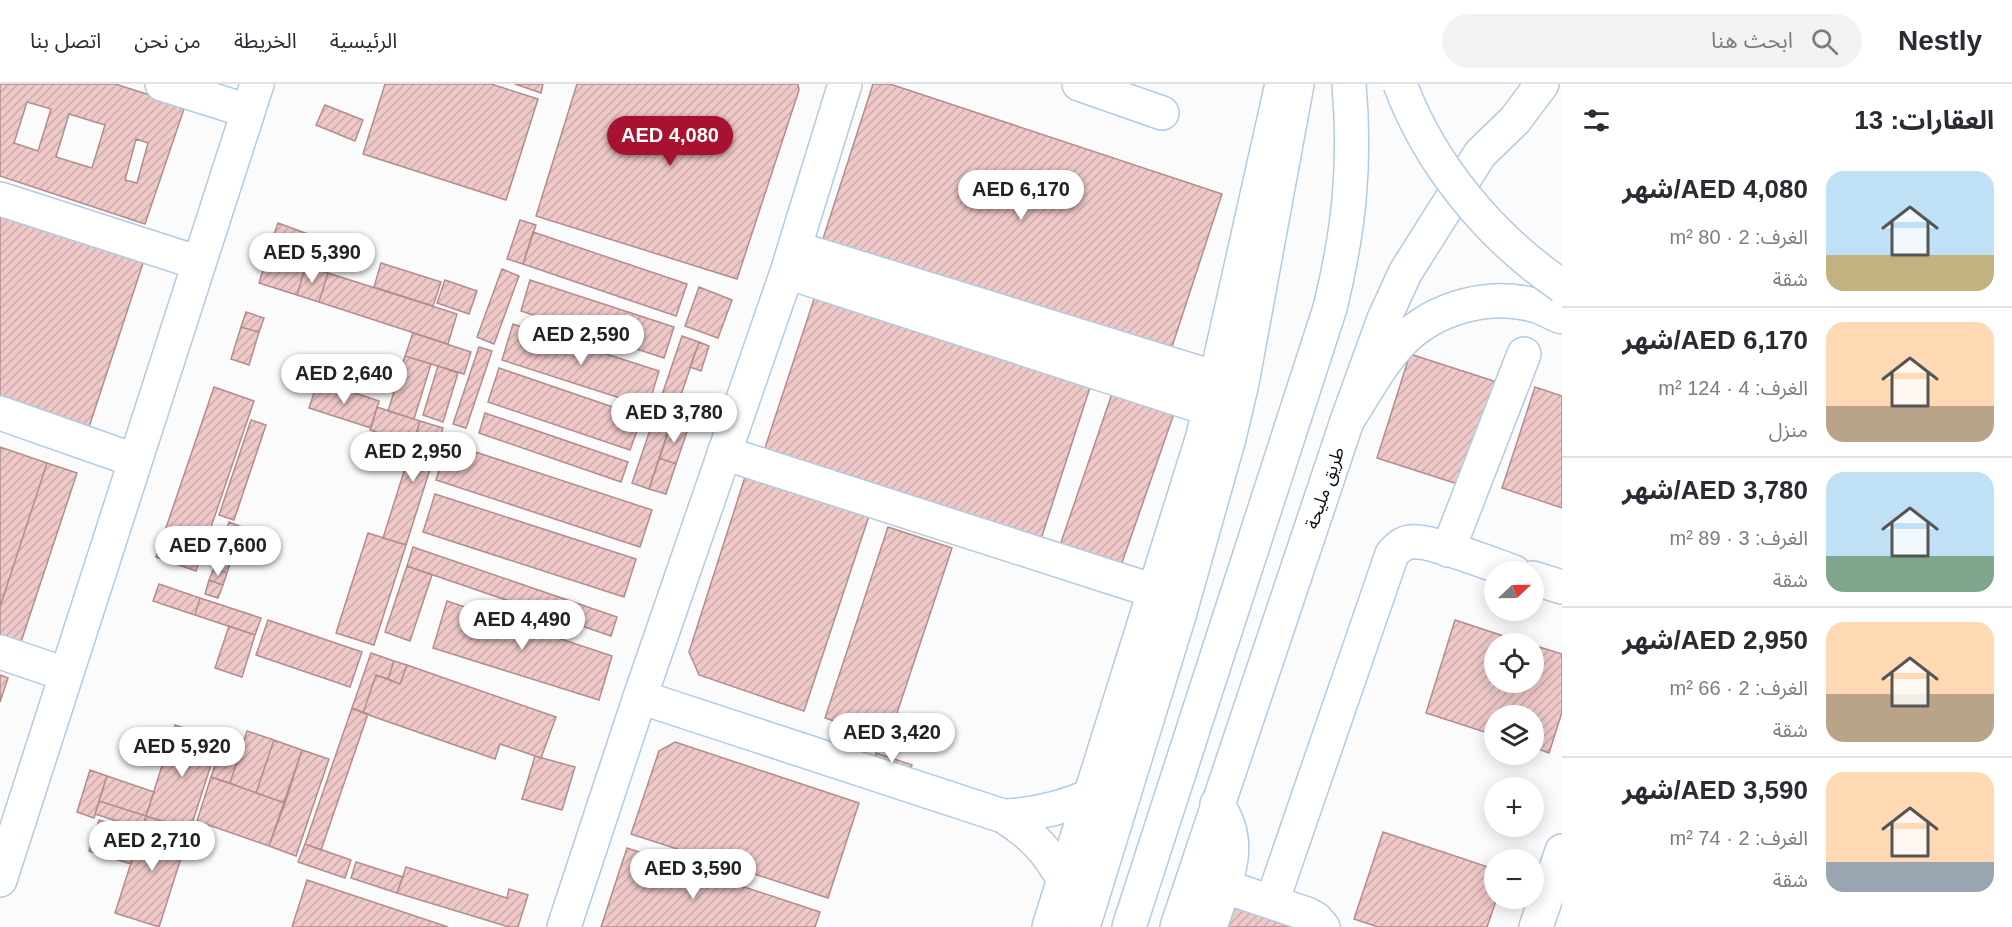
<!DOCTYPE html>
<html lang="ar">
<head>
<meta charset="utf-8">
<style>
	body { margin:0; font-family:Helvetica,"Noto Sans Arabic",sans-serif; background:#f2f2f3; color:#2b2b33; direction:rtl; height:100vh; display:flex; flex-direction:column; font-size:22px; white-space:nowrap }
	* { box-sizing:border-box; margin:0 }
	p { font-size:20px; color:#7c7c81 }
	.icon { flex:none; width:33px; height:33px; fill:none; stroke:currentColor; stroke-width:2; stroke-linecap:round; stroke-linejoin:round }
	.map { position:relative; flex:1; overflow:hidden; direction:ltr }
	.panel { display:flex; flex-direction:column; background:#fff; width:450px }
	.panel>* { flex:none }
	.needle { width:39px; rotate:68deg }
	.buttons { position:absolute; left:1484px; top:477px; display:grid; gap:12px }
	.buttons a { display:grid; place-items:center; width:60px; height:60px; border-radius:50%; background:#fff; box-shadow:0 3px 15px #0003; font-size:30px }
	.price { position:absolute; translate:-50% -51px; padding:0 14px; border-radius:21px; background:#fff; color:#222; font-size:20px; line-height:39px; filter:drop-shadow(0 2px 3px #0008) }
	.price::after { content:''; position:absolute; left:50%; top:36px; width:18px; height:14px; margin-left:-9px; background:inherit; clip-path:polygon(0 0,100% 0,50% 100%) }
	.price.active { background:#a81130; color:#fff }
	ul { padding:0; list-style:none }
	li { display:flex; align-items:center; gap:18px; height:150px; padding:0 18px }
	li+li { border-top:2px solid #e1e1e2 }
	li span { display:grid; place-items:center; flex:none; width:168px; height:120px; border-radius:18px; color:#555 }
	li>.icon { margin-inline-start:auto }
	span .icon { width:72px; height:72px; fill:#fffc; stroke-width:1 }
	li b { font-size:26px }
	h2 { display:flex; justify-content:space-between; align-items:center; height:72px; padding:0 18px; font-size:26px }
	header { display:flex; align-items:center; gap:36px; box-sizing:border-box; height:84px; padding:0 30px; background:#fff; border-bottom:2px solid #e1e1e2 }
	header strong { font-size:28px }
	nav { display:flex; gap:33px; margin-inline-start:auto; font-size:21px }
	.search { width:420px; height:54px; background:#f2f2f3; display:flex; align-items:center; gap:15px; box-sizing:border-box; padding:0 21px; border-radius:33px; color:#7c7c81; font-size:22px }
	main { display:flex; flex:1; min-height:0 }
	.map>svg:first-child { display:block }
	.building { fill:url(#building-hatch); stroke:#b28d8d; stroke-width:1.5; fill-rule:evenodd }
	.lines { fill:none; stroke-linecap:round; stroke-linejoin:round }
	.minor-casing { stroke:#b2cbe5; stroke-width:36 }
	.major-casing { stroke:#b2cbe5; stroke-width:36 }
	.highway-casing { stroke:#b2cbe5; stroke-width:36 }
	.minor { stroke:#fff; stroke-width:33 }
	.major { stroke:#fff; stroke-width:33 }
	.highway { stroke:#fff; stroke-width:33 }
	.highway-bridge-casing { stroke:#b2cbe5; stroke-width:36; stroke-linecap:butt }
	.highway-bridge { stroke:#fff; stroke-width:33 }
	.labels { text-anchor:middle; stroke-width:4.5; stroke-linejoin:round; paint-order:stroke }
	.street-label { font-size:18px; fill:#060e17; stroke:#fff }
</style>
</head>
<body>
<header>
<strong>Nestly</strong>
<div class="search"><svg class="icon" aria-label="search" viewBox="0 0 24 24"><circle cx="10" cy="10" r="6"/><path d="M15 15l6 6"/></svg>ابحث هنا</div>
<nav><a>الرئيسية</a><a>الخريطة</a><a>من نحن</a><a>اتصل بنا</a></nav>
</header>
<main>
<section class="panel">
<h2>العقارات: 13<svg class="icon" aria-label="filters" viewBox="0 0 24 24"><path d="M4 7h16M4 17h16"/><circle cx="9" cy="7" r="2"/><circle cx="15" cy="17" r="2"/></svg></h2>
<ul>
<li><span style="background:linear-gradient(#bfe0f5 70%,#c2b280 0)"><svg class="icon" aria-label="home" viewBox="0 0 24 24"><path d="M3 11l9-7 9 7M6 9v11h12V9"/></svg></span><div><b>AED 4,080/شهر</b><p>الغرف: 2 · 80 m²</p><p>شقة</p></div></li>
<li><span style="background:linear-gradient(#ffd9b3 70%,#b9a48a 0)"><svg class="icon" aria-label="home" viewBox="0 0 24 24"><path d="M3 11l9-7 9 7M6 9v11h12V9"/></svg></span><div><b>AED 6,170/شهر</b><p>الغرف: 4 · 124 m²</p><p>منزل</p></div></li>
<li><span style="background:linear-gradient(#bfe0f5 70%,#7fa58c 0)"><svg class="icon" aria-label="home" viewBox="0 0 24 24"><path d="M3 11l9-7 9 7M6 9v11h12V9"/></svg></span><div><b>AED 3,780/شهر</b><p>الغرف: 3 · 89 m²</p><p>شقة</p></div></li>
<li><span style="background:linear-gradient(#ffd9b3 60%,#b9a48a 0)"><svg class="icon" aria-label="home" viewBox="0 0 24 24"><path d="M3 11l9-7 9 7M6 9v11h12V9"/></svg></span><div><b>AED 2,950/شهر</b><p>الغرف: 2 · 66 m²</p><p>شقة</p></div></li>
<li><span style="background:linear-gradient(#ffd9b3 75%,#9aa5b1 0)"><svg class="icon" aria-label="home" viewBox="0 0 24 24"><path d="M3 11l9-7 9 7M6 9v11h12V9"/></svg></span><div><b>AED 3,590/شهر</b><p>الغرف: 2 · 74 m²</p><p>شقة</p></div></li>
</ul>
</section>
<div class="map">
<svg width="1562" height="843" viewBox="0 0 1562 843">
	<defs>
		<pattern id="building-hatch" width="6" height="6" patternUnits="userSpaceOnUse" patternTransform="scale(1.5)"><rect width="6" height="6" fill="#efc8c8"/><path d="M-1 1l2-2M0 6l6-6M5 7l2-2" fill="none" stroke="#cbabab"/></pattern>
	</defs>
	<rect width="100%" height="100%" fill="#fbfbfb"/>
	<!-- building -->
	<path class="building" d="M0 0H115L185 22 145 140 0 92ZM27 18 51 25 38 67 14 59ZM69 30 105 41 92 84 56 73ZM136 55 148 59 137 99 125 96Z
		M385 0H491L538 15 506 116 363 70Z
		M515 0H543L541 9Z
		M577 0H798L799 6 737 195 536 132Z
		M873 0H890L1222 110 1167 278 820 164Z
		M325 21 363 36 355 57 316 41Z
		M0 122 146 170 88 346 0 317Z
		M520 136 536 141 523 180 507 175Z
		M278 139 327 157 318 183 269 165Z
		M533 148 687 200 676 232 523 180Z
		M324 166 337 171 332 182 320 178Z
		M268 169 306 181 297 211 259 199Z
		M381 179 441 198 433 222 374 203Z
		M306 181 328 189 319 218 297 211Z
		M502 185 519 192 494 260 477 253Z
		M328 189 457 230 448 260 319 218Z
		M445 196 477 207 469 230 437 219Z
		M530 196 674 243 664 274 521 227Z
		M699 203 732 216 718 254 685 242Z
		M818 203 1093 294 1039 461 763 370Z
		M246 228 264 234 259 248 241 243Z
		M513 240 659 287 648 323 502 276Z
		M241 243 259 248 249 281 231 275Z
		M413 249 471 268 464 290 405 272Z
		M682 252 699 258 649 405 632 399Z
		M699 258 709 262 701 287 690 283Z
		M479 263 492 267 466 344 453 340Z
		M1410 270 1500 299 1467 403 1377 374Z
		M405 272 431 280 414 335 388 327Z
		M438 282 458 289 443 338 423 331Z
		M499 284 642 333 630 366 488 318Z
		M318 297 379 317 371 344 309 324Z
		M1115 301 1177 321 1118 490 1057 470Z
		M214 303 254 317 196 487 156 473Z
		M1535 303 1562 312V424L1502 404Z
		M377 323 420 337 413 360 370 346Z
		M485 329 628 378 621 398 479 349Z
		M251 336 266 341 234 436 219 431Z
		M420 337 443 344 406 461 383 454Z
		M671 339 688 345 676 380 659 374Z
		M448 359 652 426 640 463 436 396Z
		M0 363 47 379 0 523Z
		M659 374 676 380 666 410 649 405Z
		M47 379 77 389 17 570 0 564V523Z
		M746 390 869 432 804 627 699 591 689 568Z
		M435 410 636 475 624 513 423 448Z
		M229 438 242 443 227 489 214 484Z
		M888 443 952 464 896 632 930 643 924 662 883 648 887 634 881 632 875 651 825 634Z
		M368 449 406 461 374 561 336 549Z
		M413 463 617 533 611 552 407 482Z
		M407 482 432 491 410 557 385 548Z
		M214 484 227 489 223 501 209 496Z
		M209 496 223 501 218 514 205 510Z
		M159 500 200 514 195 531 153 517Z
		M200 514 261 534 255 551 195 531Z
		M447 517 612 572 599 616 433 564Z
		M268 536 362 568 350 603 256 571Z
		M1455 536 1528 560H1494V598H1533V561L1562 570V628L1549 669 1533 663V632H1494V651L1426 629Z
		M229 542 255 551 242 593 215 584Z
		M371 569 394 577 388 595 376 591 363 629 352 624Z
		M394 577 407 581 400 600 388 595Z
		M407 581 556 633 541 674 500 660 495 675 363 629 376 591 400 600Z
		M0 591 8 594 0 618Z
		M352 624 368 630 321 766 305 760Z
		M175 641 219 656 190 746 146 732Z
		M247 647 274 656 256 709 230 699Z
		M226 650 244 656 230 699 211 693Z
		M274 656 302 666 285 719 256 709Z
		M675 658 859 719 828 814 631 750 659 667Z
		M302 666 329 675 296 772 269 762Z
		M876 669 912 681 908 690 873 678Z
		M535 672 575 683 562 726 522 715Z
		M90 686 107 692 94 734 77 728Z
		M107 692 154 708 146 732 99 717Z
		M211 693 285 719 269 762 197 737Z
		M99 717 146 732 142 745 95 730Z
		M146 732 190 746 159 843 115 829Z
		M99 736 140 750 131 780 89 767Z
		M1383 748 1494 785V814H1497L1487 843H1378L1354 835Z
		M305 760 351 776 345 794 298 778Z
		M627 764 820 828 815 843H601Z
		M356 778 403 793 397 809 351 794Z
		M406 783 507 814 509 805 528 811 518 843H509L397 809Z
		M307 796 448 843H292Z
		M1230 822 1296 843H1224Z"/>
	<g class="lines">
		<defs>
			<path id="minor" d="M162 0 248 27
				M1079 0 1162 29
				M0 115 199 179
				M795 164 1216 294
				M787 188 1209 325
				M0 329 134 376
				M724 369 1154 507
				M1448 466 1524 270
				M1533 494 1562 503
				M0 568 65 590
				M640 613 1003 732C1031 749 1049 768 1064 797
				M1003 732C1035 731 1063 724 1092 711
				M0 796 257 0
				M1223 802 1307 830 1316 835 1323 843
				M1272 818 1392 470C1397 464 1402 459 1411 458 1428 455 1494 481 1514 488
				M564 843 640 613 787 188 845 0
				M1049 843 1203 352 1282 0
				M1210 843C1224 799 1247 762 1217 720
				M1536 843 1562 767"/>
			<path id="major" d="M1083 843 1178 535 1229 354 1242 299 1297 0
				M1177 843 1347 337 1384 235 1405 189 1480 70 1515 36 1542 0"/>
			<path id="highway" d="M1347 337C1364 311 1380 280 1401 258 1435 223 1491 208 1537 222 1545 225 1554 230 1562 233
				M1129 843 1330 224C1349 147 1356 80 1349 0"/>
		</defs>
		<!-- minor casing -->
		<use href="#minor" class="minor-casing"/>
		<!-- major casing -->
		<use href="#major" class="major-casing"/>
		<!-- highway casing -->
		<use href="#highway" class="highway-casing"/>
		<!-- minor -->
		<use href="#minor" class="minor"/>
		<!-- major -->
		<use href="#major" class="major"/>
		<!-- highway -->
		<use href="#highway" class="highway"/>
		<defs>
			<path id="highway-bridge" d="M1400 0C1430 81 1491 154 1562 202"/>
		</defs>
		<!-- highway-bridge casing -->
		<use href="#highway-bridge" class="highway-bridge-casing"/>
		<!-- highway-bridge -->
		<use href="#highway-bridge" class="highway-bridge"/>
	</g>
	<g class="labels">
		<!-- street labels -->
		<g class="street-label">
			<text transform="translate(1325 404) rotate(-71)" y="6">طريق مليحة</text>
		</g>
	</g>
</svg>
<div class="buttons">
<a><svg class="needle" viewBox="-14 -14 28 28"><path d="M0-13l5 13h-10z" fill="#e53935"/><path d="M0 13l5-13h-10z" fill="#7c7c81"/></svg></a>
<a><svg class="icon" aria-label="locate" viewBox="0 0 24 24"><circle cx="12" cy="12" r="6"/><path d="M12 2v4M12 18v4M2 12h4M18 12h4"/></svg></a>
<a><svg class="icon" aria-label="layers" viewBox="0 0 24 24"><path d="M12 4l9 5-9 5-9-5zM3 14l9 5 9-5"/></svg></a>
<a>+</a>
<a>−</a>
</div>
<b class="price active" style="left:670px;top:83px">AED 4,080</b>
<b class="price" style="left:1021px;top:137px">AED 6,170</b>
<b class="price" style="left:312px;top:200px">AED 5,390</b>
<b class="price" style="left:581px;top:282px">AED 2,590</b>
<b class="price" style="left:344px;top:321px">AED 2,640</b>
<b class="price" style="left:674px;top:360px">AED 3,780</b>
<b class="price" style="left:413px;top:399px">AED 2,950</b>
<b class="price" style="left:218px;top:493px">AED 7,600</b>
<b class="price" style="left:522px;top:567px">AED 4,490</b>
<b class="price" style="left:892px;top:680px">AED 3,420</b>
<b class="price" style="left:182px;top:694px">AED 5,920</b>
<b class="price" style="left:152px;top:788px">AED 2,710</b>
<b class="price" style="left:693px;top:816px">AED 3,590</b>
</div>
</main>
</body>
</html>
